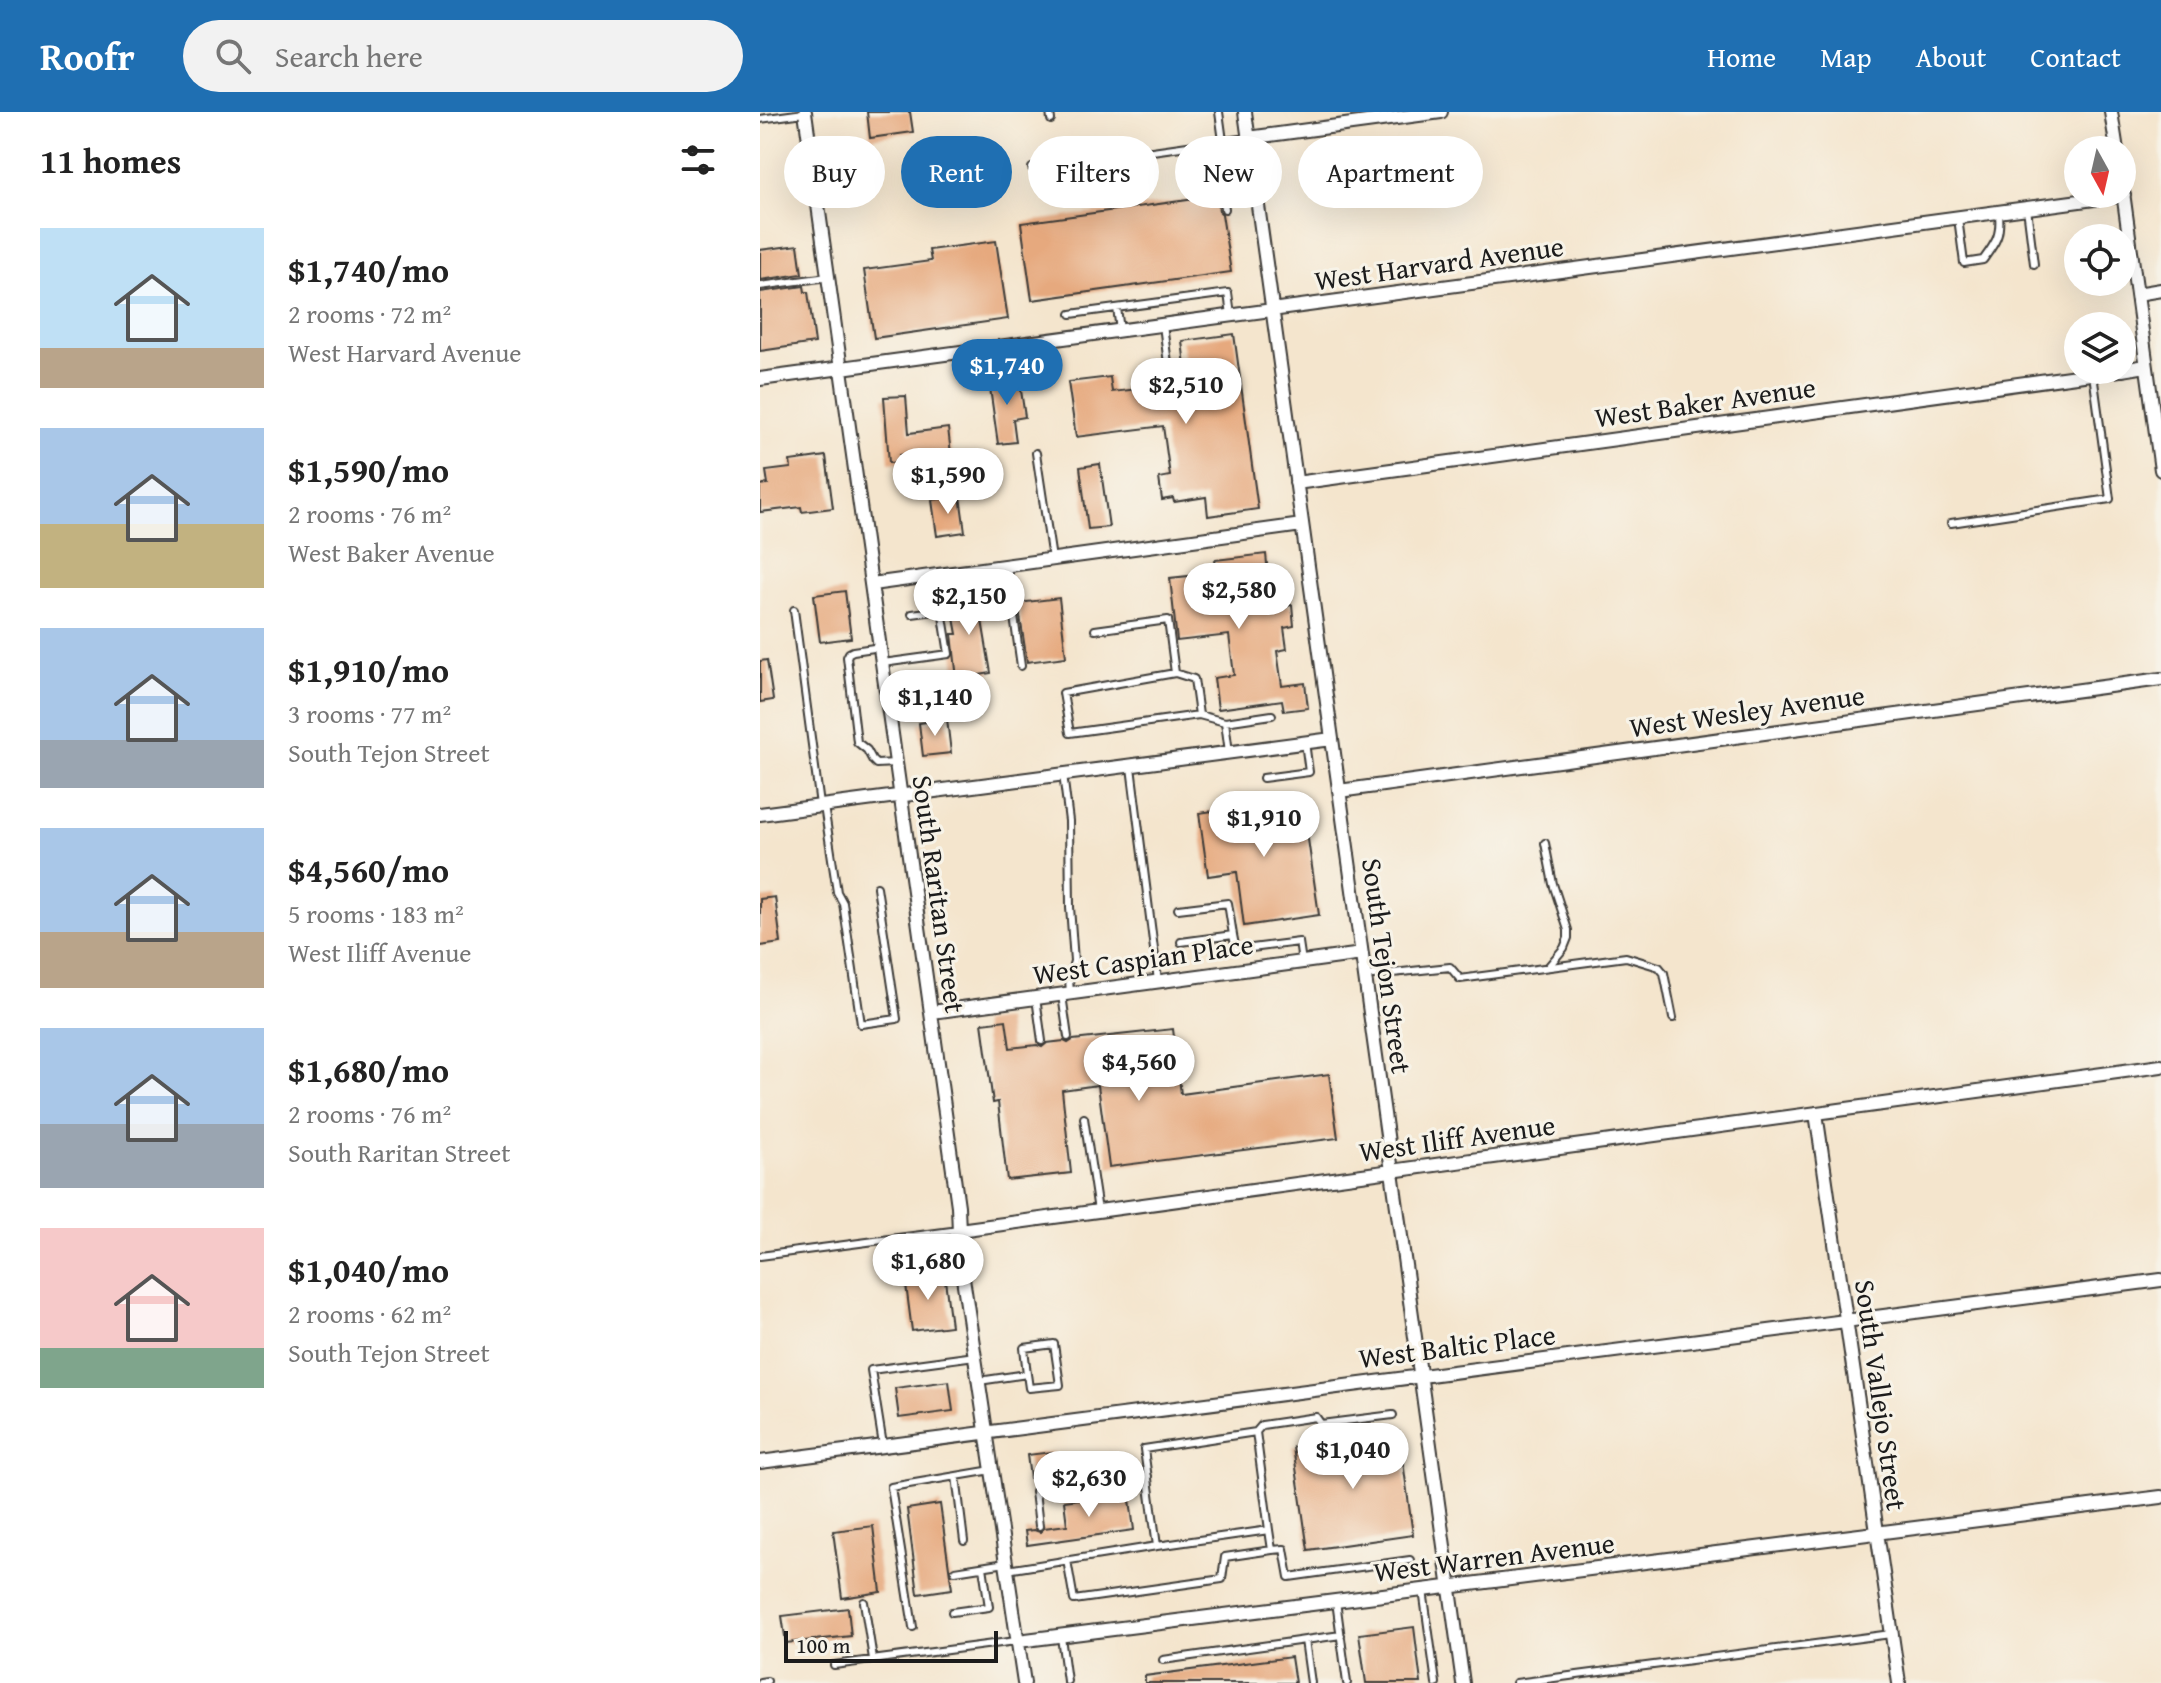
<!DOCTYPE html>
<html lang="en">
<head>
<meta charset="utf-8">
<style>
	body { margin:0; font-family:"Gentium Book Plus",serif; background:#f2f2f2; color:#222; height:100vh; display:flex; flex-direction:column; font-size:30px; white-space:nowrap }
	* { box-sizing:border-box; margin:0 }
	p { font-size:26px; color:#767676 }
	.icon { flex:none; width:44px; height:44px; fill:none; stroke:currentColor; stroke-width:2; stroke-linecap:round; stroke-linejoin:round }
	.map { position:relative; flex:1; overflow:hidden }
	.details { display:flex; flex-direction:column; background:#fff; width:760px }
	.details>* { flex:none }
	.hud { position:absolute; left:24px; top:24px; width:760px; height:72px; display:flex; gap:16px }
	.needle { width:52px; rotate:172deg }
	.fabs { position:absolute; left:1304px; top:24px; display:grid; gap:16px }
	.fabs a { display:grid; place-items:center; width:72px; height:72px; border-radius:50%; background:#fff; box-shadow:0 8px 32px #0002; font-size:40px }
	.scale { position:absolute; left:24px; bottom:20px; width:214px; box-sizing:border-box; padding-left:8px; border:4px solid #1c1c1c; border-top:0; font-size:22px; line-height:28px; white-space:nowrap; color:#1c1c1c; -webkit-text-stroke:6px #f7f3e8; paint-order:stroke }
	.price { position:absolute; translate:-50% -68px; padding:0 18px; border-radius:28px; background:#fff; color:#222; font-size:26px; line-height:52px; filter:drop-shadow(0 2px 4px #0008) }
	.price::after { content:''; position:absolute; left:50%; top:48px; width:24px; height:18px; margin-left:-12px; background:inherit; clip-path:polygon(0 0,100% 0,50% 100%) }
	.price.on { background:#1f6fb2; color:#fff }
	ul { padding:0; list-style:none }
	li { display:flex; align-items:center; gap:24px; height:200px; padding:0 40px }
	li span { display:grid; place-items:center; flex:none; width:224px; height:160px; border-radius:0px; color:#555 }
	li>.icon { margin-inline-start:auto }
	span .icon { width:96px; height:96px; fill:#fffc; stroke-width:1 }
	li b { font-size:34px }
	h2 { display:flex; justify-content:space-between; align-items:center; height:96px; padding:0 40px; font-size:34px }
	.chip { padding:0 28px; border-radius:36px; background:#fff; box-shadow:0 8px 32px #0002; font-size:28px; line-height:72px }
	.chip.on { background:#1f6fb2; color:#fff }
	header { display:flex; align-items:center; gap:48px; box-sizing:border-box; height:112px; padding:0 40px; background:#1f6fb2; color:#fff }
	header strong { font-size:38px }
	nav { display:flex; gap:44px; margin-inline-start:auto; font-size:28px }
	.search { width:560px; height:72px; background:#f2f2f2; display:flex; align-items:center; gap:20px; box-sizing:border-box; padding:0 28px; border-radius:44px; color:#767676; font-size:30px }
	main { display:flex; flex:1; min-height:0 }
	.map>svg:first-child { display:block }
	.building { fill:#e6a97e }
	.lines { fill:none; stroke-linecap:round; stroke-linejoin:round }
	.service-casing { stroke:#3c3a37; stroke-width:10 }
	.minor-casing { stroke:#3c3a37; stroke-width:16 }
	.service { stroke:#fff; stroke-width:6 }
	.minor { stroke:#fff; stroke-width:12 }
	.labels { text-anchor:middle; stroke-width:6; stroke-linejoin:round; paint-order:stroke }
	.street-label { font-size:28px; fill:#1c1c1c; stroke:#f7f3e8 }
</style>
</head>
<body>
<header>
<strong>Roofr</strong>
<div class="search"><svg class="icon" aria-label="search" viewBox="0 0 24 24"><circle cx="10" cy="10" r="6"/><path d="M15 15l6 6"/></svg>Search here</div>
<nav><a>Home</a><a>Map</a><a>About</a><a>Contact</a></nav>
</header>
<main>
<section class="details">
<h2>11 homes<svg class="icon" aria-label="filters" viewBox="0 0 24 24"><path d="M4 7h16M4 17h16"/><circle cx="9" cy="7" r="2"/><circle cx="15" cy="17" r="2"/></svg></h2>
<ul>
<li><span style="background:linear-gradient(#bfe0f5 75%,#b9a48a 0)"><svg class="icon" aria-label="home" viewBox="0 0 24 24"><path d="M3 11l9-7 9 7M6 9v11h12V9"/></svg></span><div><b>$1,740/mo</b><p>2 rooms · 72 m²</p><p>West Harvard Avenue</p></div></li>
<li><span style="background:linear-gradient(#a9c7e8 60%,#c2b280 0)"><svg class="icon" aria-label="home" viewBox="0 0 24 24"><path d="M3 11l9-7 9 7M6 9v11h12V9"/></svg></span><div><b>$1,590/mo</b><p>2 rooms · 76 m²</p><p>West Baker Avenue</p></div></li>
<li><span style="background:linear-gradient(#a9c7e8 70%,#9aa5b1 0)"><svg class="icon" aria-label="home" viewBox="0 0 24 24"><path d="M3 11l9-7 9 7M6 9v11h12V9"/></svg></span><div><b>$1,910/mo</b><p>3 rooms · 77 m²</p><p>South Tejon Street</p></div></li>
<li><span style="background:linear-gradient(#a9c7e8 65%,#b9a48a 0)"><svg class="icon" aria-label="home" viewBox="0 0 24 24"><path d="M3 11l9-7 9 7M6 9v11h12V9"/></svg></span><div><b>$4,560/mo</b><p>5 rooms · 183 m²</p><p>West Iliff Avenue</p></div></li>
<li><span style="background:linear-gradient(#a9c7e8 60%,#9aa5b1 0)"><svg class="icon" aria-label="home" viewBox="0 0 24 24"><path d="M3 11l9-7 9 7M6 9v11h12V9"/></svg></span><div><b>$1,680/mo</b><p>2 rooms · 76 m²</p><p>South Raritan Street</p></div></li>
<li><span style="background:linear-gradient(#f6c9c9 75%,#7fa58c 0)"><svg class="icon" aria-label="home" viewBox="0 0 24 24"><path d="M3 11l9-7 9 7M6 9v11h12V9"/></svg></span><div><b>$1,040/mo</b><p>2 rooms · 62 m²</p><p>South Tejon Street</p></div></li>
</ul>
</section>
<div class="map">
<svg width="1401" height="1571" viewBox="0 0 1401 1571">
	<rect width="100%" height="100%" fill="#f7f3e8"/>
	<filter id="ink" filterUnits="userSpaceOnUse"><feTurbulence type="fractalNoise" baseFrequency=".0125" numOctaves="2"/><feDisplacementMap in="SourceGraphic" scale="16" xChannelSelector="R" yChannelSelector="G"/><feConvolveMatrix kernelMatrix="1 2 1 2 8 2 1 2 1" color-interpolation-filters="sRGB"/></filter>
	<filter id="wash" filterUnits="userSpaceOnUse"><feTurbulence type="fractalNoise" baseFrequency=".006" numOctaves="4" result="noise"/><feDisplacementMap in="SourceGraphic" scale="32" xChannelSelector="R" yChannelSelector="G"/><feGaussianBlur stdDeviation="1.8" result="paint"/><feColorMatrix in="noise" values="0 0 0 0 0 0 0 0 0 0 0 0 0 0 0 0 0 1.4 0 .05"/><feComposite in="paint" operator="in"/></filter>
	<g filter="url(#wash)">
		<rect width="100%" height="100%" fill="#f4e5cd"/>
		<g id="blocks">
			<!-- building -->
			<path class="building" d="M107 0H150L153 20 110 26Z
				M457 84 459 99 462 102 471 160 272 188 261 111Z
				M236 129 248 207 114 226 104 158 171 149 169 138Z
				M38 133 42 162 0 168V138Z
				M44 174 45 180H48L55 231 0 239V180Z
				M474 222 498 397 448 404 446 385 414 390 413 386 402 388 399 366 410 364 403 314 316 325 308 270 350 265 352 280 388 276 390 291 429 286 422 229Z
				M259 265 265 305 253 307 256 330 238 332 229 269Z
				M146 284 149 321 188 316 191 342 164 345 163 341 140 343 141 350 129 351 124 285Z
				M66 344 73 396 42 400 41 395 0 400V373L8 372 6 359 31 356 30 349Z
				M340 352 349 415 328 417 320 355Z
				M200 384 205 420 177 424 172 388Z
				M506 442 509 473 493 475 496 498 532 493 534 514 524 516 527 537 517 539 522 574 545 571 548 596 524 599 522 588 458 597 454 566 474 563 469 523 417 529 410 466 457 461 455 448Z
				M85 479 91 526 60 530 54 483Z
				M217 479 231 561 197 567 192 522H197L190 484Z
				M299 486 306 545 267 550 258 491Z
				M7 548 13 588 0 590V549Z
				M187 607 191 641 163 644 159 611Z
				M542 686 559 803 484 814 477 760 448 764 439 701Z
				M15 785 21 831 0 834V787Z
				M246 908 250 936 277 933 282 935 287 931 304 929 308 931 313 928 413 917 421 982 569 962 578 1026 349 1055 338 973 302 978 311 1061 247 1068 238 990 233 991 222 911Z
				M184 1160 191 1214 152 1219 145 1165Z
				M189 1269 193 1299 139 1306 135 1276Z
				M639 1320 653 1423 548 1438 533 1335Z
				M292 1340 295 1364 270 1366 267 1343Z
				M369 1380 374 1418 267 1433 265 1419 274 1418 280 1420 284 1416 307 1413 304 1389Z
				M180 1392 192 1477 158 1482 147 1397Z
				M113 1414 121 1480 82 1486 73 1419Z
				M88 1496 91 1524 26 1531 22 1504Z
				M654 1515 661 1571H606L599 1522Z
				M531 1545 535 1571H385V1564Z"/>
		</g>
	</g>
	<g filter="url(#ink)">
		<use href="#blocks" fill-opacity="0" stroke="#3c3a37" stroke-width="2"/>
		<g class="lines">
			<defs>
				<path id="service" d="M290 0 291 8
					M459 0 463 29
					M0 7 44 1
					M272 56 456 30
					M1267 96 1274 152
					M465 97 456 30 488 26
					M1198 106 1204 151 1223 148C1236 130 1241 124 1239 101
					M0 174 68 165
					M357 196 360 218
					M311 202 468 181 471 203
					M403 213 411 275
					M276 341 292 447
					M1191 411 1350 387 1333 262
					M247 455 261 554
					M34 498 60 693
					M152 502 182 498
					M335 518 408 508 415 561
					M121 535 93 539 89 541 87 545 97 630 107 638 113 649 116 652 136 651
					M123 551 189 542 182 498 184 486 180 463
					M439 603 434 567 415 561 303 581 310 621 439 603 465 610 469 640
					M465 610 512 603
					M371 655 398 869
					M303 662 309 709 310 795 314 849 309 867 310 881
					M503 666 549 660 545 630
					M64 694 77 780 83 791 101 912 137 907 117 775
					M785 731 793 772 808 818V826L804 836 788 855
					M418 797 468 791 473 823
					M421 830 473 823 476 838 539 830 542 850
					M604 864 690 855 700 867 866 845 899 855 904 861 913 906
					M302 883 308 925
					M276 886 282 929
					M324 1006 338 1099
					M0 1144 199 1118
					M219 1269 267 1262 269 1276 300 1273 294 1232 264 1236 267 1262
					M123 1333 111 1258 215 1244
					M196 1364 204 1429
					M279 1414 275 1379 388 1364
					M509 1418 512 1438 524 1437 529 1465 650 1448
					M397 1434 509 1418 496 1320
					M307 1448 314 1488 462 1467 465 1445 512 1438
					M247 1458 397 1434 384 1337 496 1320 502 1313 556 1305 561 1312 633 1303
					M195 1459 246 1451
					M663 1478 676 1571
					M576 1489 587 1571
					M104 1490 113 1547
					M192 1500 229 1495 223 1455
					M153 1515 131 1375 232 1358
					M301 1525 307 1569
					M545 1528 581 1523
					M403 1548 545 1528 551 1571
					M74 1553 256 1529
					M0 1570 7 1569
					M756 1571 1131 1522"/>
				<path id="minor" d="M45 0 198 1094 200 1146 264 1571
					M485 0 703 1571
					M1351 0 1357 38
					M488 26 681 0
					M1362 73 1401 358
					M1377 182 1401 178
					M1362 258 1386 254
					M0 267 1364 83
					M536 371 1360 258
					M112 472 542 413
					M579 679 1401 567
					M0 702 572 627
					M172 900 602 842
					M1056 1001 1139 1571
					M199 1118 1401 954
					M0 1350 1401 1168
					M258 1529 1401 1385"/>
			</defs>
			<!-- service casing -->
			<use href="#service" class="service-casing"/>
			<!-- minor casing -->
			<use href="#minor" class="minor-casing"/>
			<!-- service -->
			<use href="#service" class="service"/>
			<!-- minor -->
			<use href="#minor" class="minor"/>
		</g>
	</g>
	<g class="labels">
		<!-- street labels -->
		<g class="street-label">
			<text transform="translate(679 151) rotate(-8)" y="10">West Harvard Avenue</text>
			<text transform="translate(945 290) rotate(-8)" y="10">West Baker Avenue</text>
			<text transform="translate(987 599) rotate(-8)" y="10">West Wesley Avenue</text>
			<text transform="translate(179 782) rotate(82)" y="10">South Raritan Street</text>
			<text transform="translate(383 847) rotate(-8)" y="10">West Caspian Place</text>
			<text transform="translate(627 854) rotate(82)" y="10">South Tejon Street</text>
			<text transform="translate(697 1026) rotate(-8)" y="10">West Iliff Avenue</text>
			<text transform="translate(697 1234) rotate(-7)" y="10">West Baltic Place</text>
			<text transform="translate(1121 1283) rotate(82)" y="10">South Vallejo Street</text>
			<text transform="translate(734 1445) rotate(-7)" y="10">West Warren Avenue</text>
		</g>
	</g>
</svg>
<div class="fabs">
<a><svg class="needle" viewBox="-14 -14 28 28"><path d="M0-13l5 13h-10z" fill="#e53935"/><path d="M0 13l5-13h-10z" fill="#767676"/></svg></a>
<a><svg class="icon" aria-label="locate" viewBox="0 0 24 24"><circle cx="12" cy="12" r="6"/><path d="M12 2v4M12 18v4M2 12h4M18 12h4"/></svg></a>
<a><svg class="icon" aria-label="layers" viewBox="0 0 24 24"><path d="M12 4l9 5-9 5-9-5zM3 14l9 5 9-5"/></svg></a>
</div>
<div class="scale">100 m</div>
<b class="price on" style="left:247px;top:295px">$1,740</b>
<b class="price" style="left:426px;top:314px">$2,510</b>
<b class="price" style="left:188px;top:404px">$1,590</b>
<b class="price" style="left:479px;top:519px">$2,580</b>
<b class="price" style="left:209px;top:525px">$2,150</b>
<b class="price" style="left:175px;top:626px">$1,140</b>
<b class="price" style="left:504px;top:747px">$1,910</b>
<b class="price" style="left:379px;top:991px">$4,560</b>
<b class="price" style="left:168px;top:1190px">$1,680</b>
<b class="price" style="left:593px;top:1379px">$1,040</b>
<b class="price" style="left:329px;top:1407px">$2,630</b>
<div class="hud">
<a class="chip">Buy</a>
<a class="chip on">Rent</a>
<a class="chip">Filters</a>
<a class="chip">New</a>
<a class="chip">Apartment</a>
</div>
</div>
</main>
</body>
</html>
